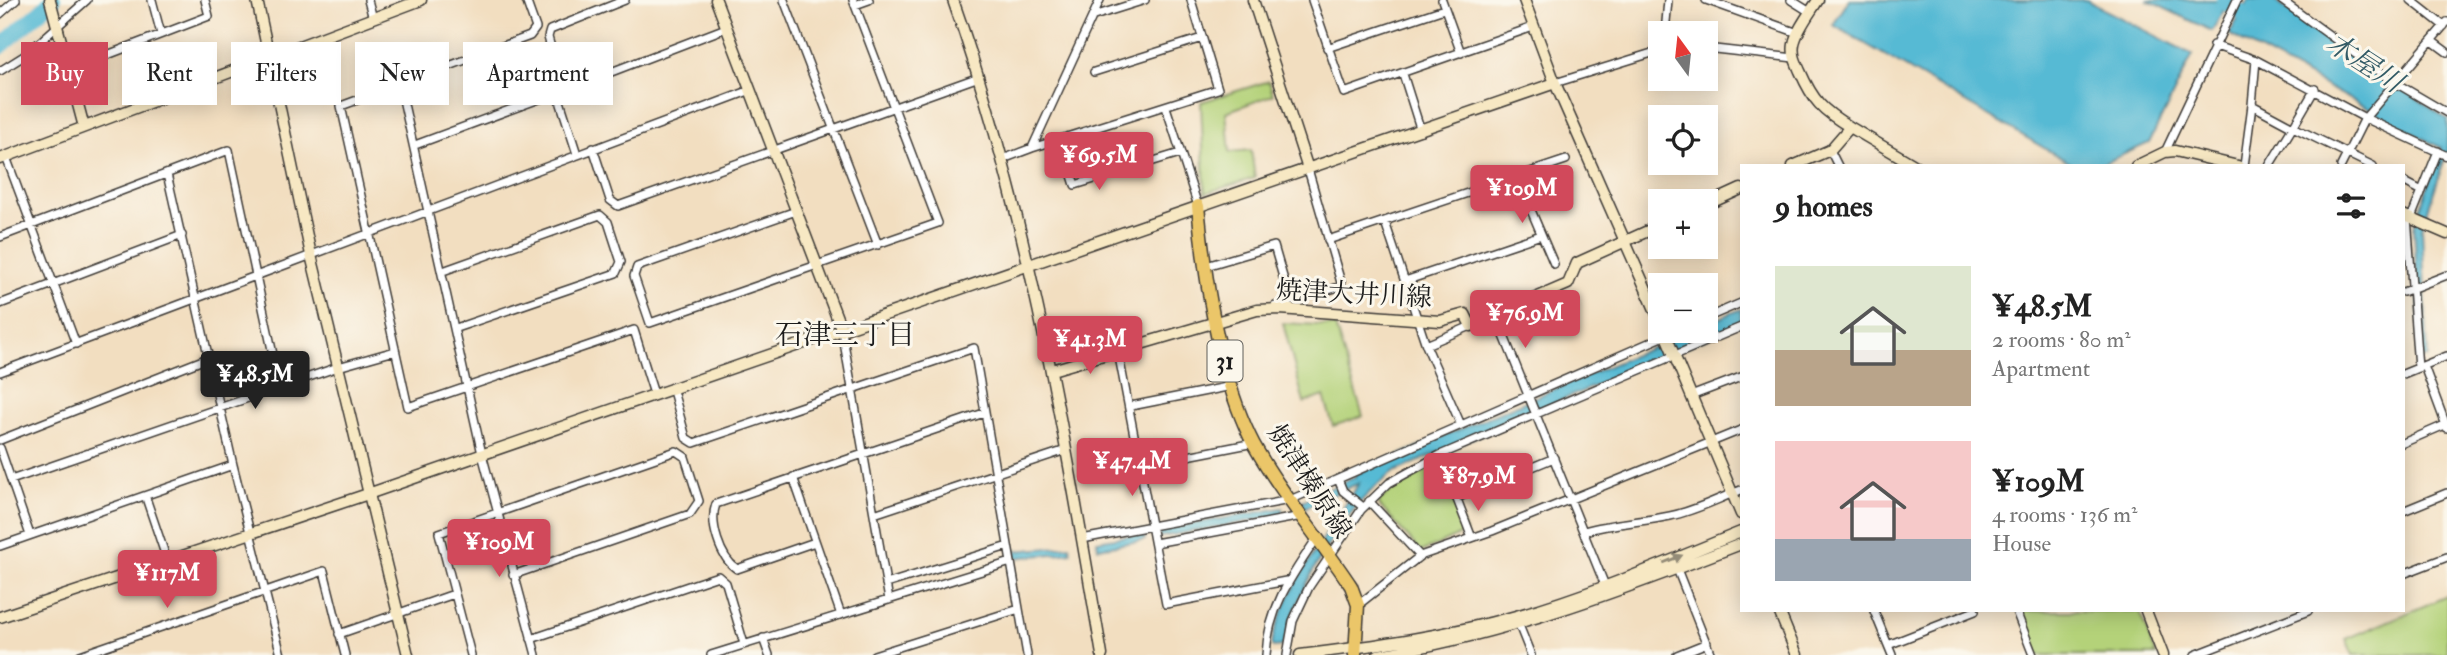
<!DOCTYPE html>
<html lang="en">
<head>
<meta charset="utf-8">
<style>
	body { margin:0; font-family:"IM FELL Double Pica","Noto Serif JP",serif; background:#f2f2f2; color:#222; height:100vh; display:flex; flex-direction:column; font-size:26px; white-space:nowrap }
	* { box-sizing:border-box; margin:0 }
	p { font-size:23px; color:#767676 }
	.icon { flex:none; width:38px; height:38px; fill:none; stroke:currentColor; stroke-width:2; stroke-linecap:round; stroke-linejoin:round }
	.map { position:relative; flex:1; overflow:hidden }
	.details { position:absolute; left:1740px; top:164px; width:665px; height:448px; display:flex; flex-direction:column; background:#fff; border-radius:0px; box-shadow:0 4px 18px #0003 }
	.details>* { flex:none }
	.banner { position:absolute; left:21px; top:42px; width:665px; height:63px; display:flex; gap:14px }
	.needle { width:46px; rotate:345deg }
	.fabs { position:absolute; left:1648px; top:21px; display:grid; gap:14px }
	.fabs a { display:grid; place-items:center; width:70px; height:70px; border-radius:0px; background:#fff; box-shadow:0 4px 18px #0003; font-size:35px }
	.price { position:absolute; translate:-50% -60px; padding:0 16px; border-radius:7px; background:#d1495b; color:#fff; font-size:23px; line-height:46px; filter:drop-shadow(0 2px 4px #0008) }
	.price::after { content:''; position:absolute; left:50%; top:42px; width:21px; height:16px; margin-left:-10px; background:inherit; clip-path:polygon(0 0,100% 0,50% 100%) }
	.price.active { background:#222; color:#fff }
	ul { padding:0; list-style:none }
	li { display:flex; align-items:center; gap:21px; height:175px; padding:0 35px }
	li span { display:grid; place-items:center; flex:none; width:196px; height:140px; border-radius:0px; color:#555 }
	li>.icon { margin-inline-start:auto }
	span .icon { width:84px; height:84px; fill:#fffc; stroke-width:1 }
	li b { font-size:30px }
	h2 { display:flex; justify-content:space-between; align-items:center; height:84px; padding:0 35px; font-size:30px }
	.tag { padding:0 24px; border-radius:0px; background:#fff; box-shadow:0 4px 18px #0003; font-size:24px; line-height:63px }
	.tag.active { background:#d1495b; color:#fff }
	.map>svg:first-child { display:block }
	.green { fill:#b4d279; stroke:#68774a; stroke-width:2 }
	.water { fill:#56bad4; stroke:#396b78; stroke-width:2 }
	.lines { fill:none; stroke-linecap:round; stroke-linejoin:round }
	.river { stroke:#56bad4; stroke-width:16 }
	.street-casing { stroke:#3c3935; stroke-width:10 }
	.secondary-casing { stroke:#3c3935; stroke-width:13 }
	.primary-casing { stroke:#3c3935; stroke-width:15 }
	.street { stroke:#fff; stroke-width:7 }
	.secondary { stroke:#f7e8c3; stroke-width:10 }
	.primary { stroke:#ebc669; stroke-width:12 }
	.oneway { fill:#948c78 }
	.labels { text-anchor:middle; stroke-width:6; stroke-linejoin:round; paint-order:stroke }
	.shield { fill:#fbf7ec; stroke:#5f5e5a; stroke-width:2 }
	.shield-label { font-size:24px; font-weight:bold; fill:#1c1c1c }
	.street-label { font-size:26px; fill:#1c1c1c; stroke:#fbf7ec }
	.water-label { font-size:28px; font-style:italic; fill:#335b66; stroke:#fbf7ec }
	.neighbourhood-label { font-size:28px; fill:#1c1c1c; stroke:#fbf7ec }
</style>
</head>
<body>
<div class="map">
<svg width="2447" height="655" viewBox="0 0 2447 655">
	<rect width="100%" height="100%" fill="#fbf7ec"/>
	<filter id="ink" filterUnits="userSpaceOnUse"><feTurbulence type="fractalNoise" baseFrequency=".0143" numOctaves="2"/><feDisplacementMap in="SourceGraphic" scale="14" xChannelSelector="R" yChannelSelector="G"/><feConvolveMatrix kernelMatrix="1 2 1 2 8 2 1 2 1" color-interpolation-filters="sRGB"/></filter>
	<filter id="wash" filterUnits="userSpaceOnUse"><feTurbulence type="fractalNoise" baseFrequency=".00686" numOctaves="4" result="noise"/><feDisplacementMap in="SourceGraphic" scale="28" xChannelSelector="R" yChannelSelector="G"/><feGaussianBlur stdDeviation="1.57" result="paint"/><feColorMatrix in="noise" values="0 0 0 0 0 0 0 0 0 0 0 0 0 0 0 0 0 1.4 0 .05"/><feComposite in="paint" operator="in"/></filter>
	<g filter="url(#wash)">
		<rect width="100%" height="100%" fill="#f2dec0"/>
		<!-- green -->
		<path class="green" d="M1269 81 1273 95 1226 112 1230 152 1251 150 1255 178 1205 193 1201 102Z
			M1283 323 1335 326 1363 416 1333 426 1324 396 1304 403Z
			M1438 464 1466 532 1421 552 1379 505V501L1401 482Z
			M2447 596V655H2353L2346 639Z
			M2021 611H2139L2156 655H2038Z"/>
		<!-- water -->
		<path class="water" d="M1849 0H2086L2193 55 2149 143 2098 166H2075L1833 25Z
			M2147 0H2230L2212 31Z
			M2249 0H2273L2447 119V152L2422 228 2428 357 2421 359 2414 226 2441 148 2229 34Z
			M1741 309V323L1394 472C1342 508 1299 586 1283 646L1273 647 1271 644C1287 584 1327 536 1359 483L1304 508 1302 501 1355 477V474L1691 331H1706V324Z
			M1282 508 1284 515 1160 537 1159 530Z
			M1144 533 1145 540 1098 548 1097 541Z
			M1070 546 1071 552 1015 558V551Z"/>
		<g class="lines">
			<!-- river -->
			<path class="river" d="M2224 1 2259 24
				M0 47 53 0"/>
		</g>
	</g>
	<g filter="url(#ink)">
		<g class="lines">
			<defs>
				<path id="street" d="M152 0 161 34
					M368 0 373 19
					M526 0 536 28 530 36 341 106 408 407 634 330 654 394
					M625 0 550 30 548 37 560 80 572 87 726 28
					M784 0 878 245
					M1312 0 1344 93 1533 27
					M1442 0 1461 53
					M1706 0 1798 33
					M1791 0 1810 12
					M2281 0 2394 82 2447 113
					M2411 0 2444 26
					M855 5 869 0
					M0 14 16 0
					M1094 16 1145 0
					M1665 33 1668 0
					M2432 41 2447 52
					M2213 45 2256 60 2365 118 2447 156
					M1327 48 1444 9
					M1706 48 1794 58
					M2256 60 2252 105 2293 127 2269 166
					M68 70 209 16 205 0
					M0 71 24 56 87 0
					M1094 72 1202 38
					M1403 74 1421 131
					M1555 83 1652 53 1661 46
					M400 86 482 454 536 655
					M2315 89 2293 127 2373 166
					M1166 107 1198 206
					M1061 141 1075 185 1180 153
					M415 145 550 95 560 101 577 154
					M593 148 610 200 618 206 979 77
					M1032 148 1218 89 1191 0
					M1830 150 1838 166
					M2165 152 2237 0
					M6 157 76 344
					M1003 159 1032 148 1100 0
					M2244 166 2252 105
					M2341 166 2365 118 2447 22
					M1516 175 1554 264
					M2403 181 2422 191
					M796 211 637 267 634 276 650 323 938 223 853 0
					M2407 217 2418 368
					M2411 218 2438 151
					M1385 222 1426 345 1461 425
					M0 237 229 150 280 387
					M1328 240 1566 160
					M1206 266 1274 246 1290 301
					M443 271 600 215 608 222 621 262 616 273 456 328
					M1405 281 1541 235
					M2403 292 2447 275
					M0 304 182 235
					M1275 306 1342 286 1308 169
					M1496 316 1606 588
					M1706 318 1741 303
					M842 331 889 600
					M1426 345 1471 326
					M1118 351 1166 604 1286 581
					M2424 366 2447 428
					M0 372 751 90
					M2403 374 2447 356
					M672 387 686 438 694 443 974 348 1027 655
					M1691 396 1741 377
					M1131 406 1232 386
					M0 440 208 358
					M2403 443 2447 424
					M0 448 30 535
					M1440 455 1472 538
					M233 465 281 655
					M1141 465 1254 443
					M793 477 841 615
					M1338 479 1343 491 1363 507
					M11 480 338 367 395 351
					M146 498 167 560
					M1457 498 1554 458
					M1369 501 1420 556
					M2403 511 2447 493
					M874 514 1066 450
					M1584 531C1613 523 1641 522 1670 516 1695 511 1717 499 1741 490
					M1082 539 1290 500 1676 331
					M815 542 737 569C720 558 709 523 716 504L984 413
					M1155 543 1302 516
					M0 546 233 465 167 174
					M1677 569 1711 655
					M2403 574 2447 557
					M886 584 1008 546
					M1358 605 1420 556 1492 531 1741 430
					M1874 611 1892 655
					M2016 611 2033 655
					M1517 620 1531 655
					M339 634 454 594
					M763 638 769 655
					M531 639 718 576 726 583 744 644
					M1888 645 1975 611
					M80 655 324 571 345 655
					M471 655 439 533 676 451 685 457 699 501 690 514 513 575
					M711 655 1011 562
					M874 655 1019 609
					M1266 655C1268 608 1292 575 1317 538
					M1287 655 1293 621 1309 587 1361 510 1389 483 1440 455 1741 327
					M1677 655 1707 643
					M2195 655 2308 611"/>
				<path id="secondary" d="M50 0 84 127
					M257 0 311 255 408 655
					M716 0 842 331
					M953 0C1028 213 1064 434 1102 655
					M1253 0 1308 169
					M1524 0 1555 83 1661 323
					M1818 0C1810 13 1797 29 1794 44 1792 54 1796 62 1800 71 1813 101 1822 110 1850 127
					M0 159 421 0
					M1793 166 1830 150 1850 127 1916 166
					M2136 166 2165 152 2175 151 2238 166
					M1706 205 1741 189
					M2403 215 2447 234
					M1664 331 1741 514
					M1052 370 1257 310 1280 309 1440 321 1465 314 1471 326 1568 284 1577 263 1661 225
					M1779 611 1797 655
					M2146 611 2163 655
					M0 617 368 494 1555 83
					M1300 655C1372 646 1445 636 1516 616 1593 594 1667 562 1741 532
					M1378 655C1505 635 1622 590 1741 544"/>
				<path id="primary" d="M1198 206C1205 281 1219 378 1254 445 1282 495 1320 539 1351 586L1358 605 1355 655"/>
			</defs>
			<!-- street casing -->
			<use href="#street" class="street-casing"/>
			<!-- secondary casing -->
			<use href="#secondary" class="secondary-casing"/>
			<!-- primary casing -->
			<use href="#primary" class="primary-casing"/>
			<!-- street -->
			<use href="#street" class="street"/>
			<!-- secondary -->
			<use href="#secondary" class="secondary"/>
			<!-- primary -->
			<use href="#primary" class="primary"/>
		</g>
		<!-- one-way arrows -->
		<defs><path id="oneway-solid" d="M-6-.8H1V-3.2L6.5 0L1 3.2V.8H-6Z" transform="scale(1.75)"/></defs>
		<use class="oneway" href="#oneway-solid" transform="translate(1673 559) rotate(-22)"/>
	</g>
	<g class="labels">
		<!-- shield labels -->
		<rect class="shield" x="1207.5" y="340.5" width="35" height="41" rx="5"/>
		<g class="shield-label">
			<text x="1225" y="369">31</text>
		</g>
		<!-- street labels -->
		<g class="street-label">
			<text transform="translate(1354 293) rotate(3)" y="9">焼津大井川線</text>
			<text transform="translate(1310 481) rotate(57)" y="9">焼津榛原線</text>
		</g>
		<!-- water labels -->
		<g class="water-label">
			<text transform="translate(2365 62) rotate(33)" y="10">木屋川</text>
		</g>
		<!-- neighbourhood labels -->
		<g class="neighbourhood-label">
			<text x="845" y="344">石津三丁目</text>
		</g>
	</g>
</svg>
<div class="fabs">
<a><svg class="needle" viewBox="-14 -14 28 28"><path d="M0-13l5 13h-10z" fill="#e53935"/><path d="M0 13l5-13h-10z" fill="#767676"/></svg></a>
<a><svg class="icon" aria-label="locate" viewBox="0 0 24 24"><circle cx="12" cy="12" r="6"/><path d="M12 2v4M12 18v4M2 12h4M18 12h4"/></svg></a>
<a>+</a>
<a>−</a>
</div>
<b class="price" style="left:1099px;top:192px">¥69.5M</b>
<b class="price" style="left:1522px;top:225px">¥109M</b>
<b class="price" style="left:1525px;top:350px">¥76.9M</b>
<b class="price" style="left:1090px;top:376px">¥41.3M</b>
<b class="price active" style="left:255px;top:411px">¥48.5M</b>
<b class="price" style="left:1132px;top:498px">¥47.4M</b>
<b class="price" style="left:1478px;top:513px">¥87.9M</b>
<b class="price" style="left:499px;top:579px">¥109M</b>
<b class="price" style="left:167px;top:610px">¥117M</b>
<div class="banner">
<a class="tag active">Buy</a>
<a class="tag">Rent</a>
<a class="tag">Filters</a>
<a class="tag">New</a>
<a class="tag">Apartment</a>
</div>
<section class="details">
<h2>9 homes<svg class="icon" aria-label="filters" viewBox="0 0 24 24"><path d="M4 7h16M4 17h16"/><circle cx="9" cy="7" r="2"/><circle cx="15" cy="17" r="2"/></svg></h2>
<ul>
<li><span style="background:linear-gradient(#dfe7d0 60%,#b9a48a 0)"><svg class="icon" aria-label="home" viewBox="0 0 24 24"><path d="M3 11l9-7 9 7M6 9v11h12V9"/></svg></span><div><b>¥48.5M</b><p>2 rooms · 80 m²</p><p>Apartment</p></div></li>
<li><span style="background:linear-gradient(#f6c9c9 70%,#9aa5b1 0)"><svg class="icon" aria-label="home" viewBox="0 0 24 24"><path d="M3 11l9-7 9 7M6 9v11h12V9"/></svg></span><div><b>¥109M</b><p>4 rooms · 136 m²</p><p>House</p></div></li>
</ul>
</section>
</div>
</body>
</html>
